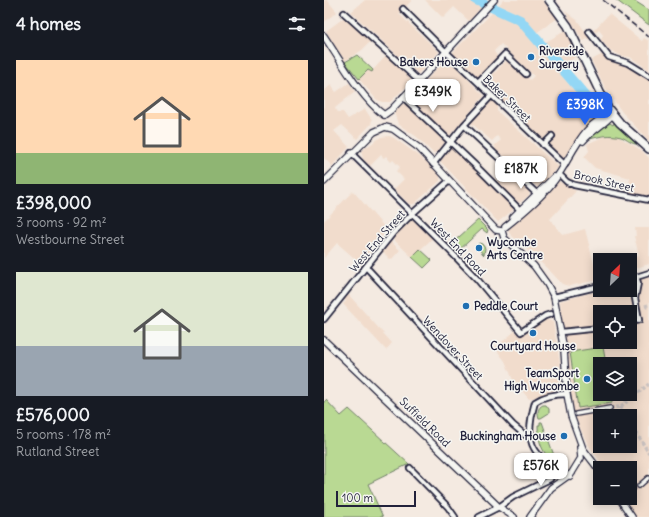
<!DOCTYPE html>
<html lang="en">
<head>
<meta charset="utf-8">
<style>
	body { margin:0; font-family:Delius,sans-serif; background:#20242c; color:#f1f3f6; height:100vh; display:flex; flex-direction:column; font-size:15px; white-space:nowrap }
	* { box-sizing:border-box; margin:0 }
	p { font-size:13px; color:#9ea1a6 }
	.icon { flex:none; width:22px; height:22px; fill:none; stroke:currentColor; stroke-width:2; stroke-linecap:round; stroke-linejoin:round }
	.map { position:relative; flex:1; overflow:hidden }
	.side { display:flex; flex-direction:column; background:#171b24; width:324px }
	.side>* { flex:none }
	.needle { width:26px; rotate:25deg }
	.fabs { position:absolute; left:269px; top:253px; display:grid; gap:8px }
	.fabs a { display:grid; place-items:center; width:44px; height:44px; border-radius:0px; background:#171b24; box-shadow:0 2px 10px #0003; font-size:20px }
	.scale { position:absolute; left:12px; bottom:10px; width:80px; box-sizing:border-box; padding-left:4px; border:2px solid #22223b; border-top:0; font-size:11px; line-height:14px; white-space:nowrap; color:#22223b; -webkit-text-stroke:3px #f6f6f2; paint-order:stroke }
	.price { position:absolute; translate:-50% -34px; padding:0 9px; border-radius:8px; background:#fff; color:#222; font-size:13px; line-height:26px; filter:drop-shadow(0 1px 2px #0008) }
	.price::after { content:''; position:absolute; left:50%; top:24px; width:12px; height:9px; margin-left:-6px; background:inherit; clip-path:polygon(0 0,100% 0,50% 100%) }
	.price.current { background:#2563eb; color:#fff }
	ul { padding:0; list-style:none }
	li { display:grid; align-content:center; gap:8px; height:212px; padding:0 16px }
	li span { display:grid; place-items:center; height:124px; border-radius:0px; color:#555 }
	li>.icon { margin-inline-start:auto }
	span .icon { width:72px; height:72px; fill:#fffc; stroke-width:1 }
	li b { font-size:17px }
	h2 { display:flex; justify-content:space-between; align-items:center; height:48px; padding:0 16px; font-size:17px }
	main { display:flex; flex:1; min-height:0 }
	.map>svg:first-child { display:block }
	.built { fill:#f1dccc; fill-rule:evenodd }
	.green { fill:#b9d993; stroke:#6e7e67 }
	.lines { fill:none; stroke-linecap:round; stroke-linejoin:round }
	.river { stroke:#93d7f5; stroke-width:10 }
	.pedestrian-tunnel { stroke:#cac2c0; stroke-width:3.5; stroke-dasharray:3.5 2; stroke-linecap:butt }
	.pedestrian-casing { stroke:#22223b; stroke-width:6 }
	.minor-casing { stroke:#22223b; stroke-width:8 }
	.tertiary-casing { stroke:#22223b; stroke-width:8 }
	.primary-casing { stroke:#22223b; stroke-width:10 }
	.pedestrian { stroke:#f6f6f2; stroke-width:3.5 }
	.minor { stroke:#f6f6f2; stroke-width:4.5 }
	.tertiary { stroke:#f6f6f2; stroke-width:5.5 }
	.primary { stroke:#f6f6f2; stroke-width:7 }
	.rail { stroke:#22223b; stroke-width:1.5; stroke-dasharray:6 3; stroke-linecap:butt }
	.poi-dot { fill:#1f6fb2; stroke:#f6f6f2; stroke-width:1.5 }
	.labels { text-anchor:middle; stroke-width:3; stroke-linejoin:round; paint-order:stroke }
	.poi-label { font-size:11px; font-weight:bold; fill:#22223b; stroke:#f6f6f2; text-anchor:start }
	.street-label { font-size:11px; fill:#22223b; stroke:#f6f6f2 }
</style>
</head>
<body>
<main>
<section class="side">
<h2>4 homes<svg class="icon" aria-label="filters" viewBox="0 0 24 24"><path d="M4 7h16M4 17h16"/><circle cx="9" cy="7" r="2"/><circle cx="15" cy="17" r="2"/></svg></h2>
<ul>
<li><span style="background:linear-gradient(#ffd9b3 75%,#8fb573 0)"><svg class="icon" aria-label="home" viewBox="0 0 24 24"><path d="M3 11l9-7 9 7M6 9v11h12V9"/></svg></span><div><b>£398,000</b><p>3 rooms · 92 m²</p><p>Westbourne Street</p></div></li>
<li><span style="background:linear-gradient(#dfe7d0 60%,#9aa5b1 0)"><svg class="icon" aria-label="home" viewBox="0 0 24 24"><path d="M3 11l9-7 9 7M6 9v11h12V9"/></svg></span><div><b>£576,000</b><p>5 rooms · 178 m²</p><p>Rutland Street</p></div></li>
</ul>
</section>
<div class="map">
<svg width="325" height="517" viewBox="0 0 325 517">
	<rect width="100%" height="100%" fill="#f4eae1"/>
	<filter id="ink" filterUnits="userSpaceOnUse"><feTurbulence type="fractalNoise" baseFrequency=".025" numOctaves="2"/><feDisplacementMap in="SourceGraphic" scale="8" xChannelSelector="R" yChannelSelector="G"/><feConvolveMatrix kernelMatrix="1 2 1 2 8 2 1 2 1" color-interpolation-filters="sRGB"/></filter>
	<g filter="url(#ink)">
		<!-- built -->
		<path class="built" d="M0 0H3L13 12 0 22Z
			M41 0H88L75 14 115 52 94 74 27 12Z
			M101 0H150L158 6 145 21 130 7 119 18Z
			M179 0H218L234 18 212 33 200 20 188 11 175 5Z
			M171 10 188 17 212 41 239 77 273 118V121L242 159H240L162 86V82L182 61 184 62 190 68 192 67 206 80 210 76 177 44 170 51 174 58 154 78 128 54 130 51Z
			M241 11 253 20 266 38 259 41Z
			M285 14 318 41 320 38 325 41V70L306 57 298 56 286 50 277 40 279 35 275 30 273 32 269 31Z
			M21 17 47 41 38 50 21 61 2 31Z
			M241 31 254 55 239 66 220 43Z
			M279 54 293 63 305 65 325 79V141L298 112 282 89 267 60Z
			M62 56 87 79V82L66 102H58L52 99 35 79 44 70 48 71Z
			M125 60 160 96 126 135H122L89 102 88 97 97 86 120 61Z
			M25 83 31 92 11 108 14 112H19L24 119 41 109 48 120 47 124 33 139 18 125 10 131 25 147 8 166 0 158V91L7 85 12 92Z
			M167 101H169L173 104V111L235 167 214 188 180 156 170 149 172 147 170 146 177 140 173 136 168 141 146 122Z
			M78 104 84 105 121 142 114 152 109 153 93 137 74 124 70 112Z
			M290 132 295 137 317 150 325 158V196L303 193 306 178 271 168 260 157 265 151 263 144Z
			M65 136 70 138 97 157 100 161 102 160 116 176V181L90 204H85L70 189 80 179 72 171 76 167 69 160 67 162 62 156 60 158 57 155 46 166 39 159 37 151 57 137Z
			M126 147H130L189 207V210L174 222 117 162V159Z
			M185 171 205 191V195L197 202H193L173 182Z
			M234 181 252 191 226 219 239 235 261 229 274 280 245 286 238 284 228 273 185 233 184 227 197 217Z
			M29 191 63 230 36 263 13 243 0 258V221Z
			M84 220H90L109 238 88 257 68 238Z
			M311 228H325V264L306 270V260H299L315 255 310 236H312Z
			M66 241 76 250 67 260 58 251Z
			M325 275V517H312L300 498H306V468H280L263 443 248 410 236 301 278 290H306V282ZM276 312H306V342H276ZM276 364H306V394H276ZM276 416H306V446H276Z
			M23 293 68 343 62 350 19 304 22 301 19 298Z
			M222 319 229 322 236 364 237 374 235 387 230 391 205 399 189 380 181 361 171 348 191 331 196 336Z"/>
		<!-- green -->
		<path class="green" d="M292 0H309L325 10V25Z
			M33 55 49 70 48 72 44 70 35 79 21 62Z
			M286 123 289 125 290 123 314 144C308 145 303 139 297 137 285 134 277 136 266 139L271 133Z
			M154 220 164 230 163 233 158 229 133 252 126 245Z
			M155 243 158 244 161 248 160 255 152 246Z
			M96 249 108 260 100 268 88 257Z
			M279 347 282 364H276V394H287L288 403 254 408 246 352Z
			M2 400 17 416 25 409 85 464 44 484 59 517H0V402Z
			M219 405H222L225 409V413L217 418H215C213 413 214 407 219 405Z
			M216 422H218L232 461 231 462 229 461 228 462C217 450 214 441 214 425H216Z"/>
		<g class="lines">
			<!-- river -->
			<path class="river" d="M152 0 196 20 265 100"/>
			<!-- pedestrian-tunnel -->
			<path class="pedestrian-tunnel" d="M322 304 323 307H325
				M296 407 302 416
				M286 408 296 407 325 384
				M306 423 325 453"/>
			<defs>
				<path id="pedestrian" d="M252 414 286 408
					M315 486 324 478
					M306 491 309 489"/>
				<path id="minor" d="M79 9 122 52 241 165
					M20 13 95 81
					M265 32 285 57 304 63 325 76
					M154 82 181 54 202 74
					M79 97 154 168 196 210
					M140 125 212 193
					M219 145 228 136
					M27 153 126 251 153 279 197 332 221 316 227 314
					M109 164 140 125 167 96
					M235 174 243 182 250 185 325 200
					M42 267 189 425 201 435 207 434
					M306 279 325 273
					M230 297 276 286
					M0 319 69 233 89 213 125 181
					M306 322 315 320 311 298 314 283 312 277
					M237 332 276 328
					M86 468 124 507 131 517
					M155 517 175 507 189 497 226 479C228 476 229 473 228 470 224 463 214 456 210 448 203 436 207 416 211 402 221 395 232 394 243 394"/>
				<path id="tertiary" d="M0 36C16 60 37 98 60 115
					M60 115 67 110 95 81 170 0
					M61 127 69 129 95 148 172 230 178 231 180 238 210 266 223 284 230 297 240 350 243 394 247 416 259 449 276 471
					M259 141C268 130 280 125 288 115
					M0 182 50 132 61 127
					M189 217 230 177
					M181 227C199 213 216 199 230 181 248 158 257 122 289 114
					M0 340 175 507 190 517
					M246 476 257 458 256 447
					M295 498 308 517
					M206 517 227 488 248 473"/>
				<path id="primary" d="M225 0 244 26 283 107 296 123 325 149"/>
			</defs>
			<!-- pedestrian casing -->
			<use href="#pedestrian" class="pedestrian-casing"/>
			<!-- minor casing -->
			<use href="#minor" class="minor-casing"/>
			<!-- tertiary casing -->
			<use href="#tertiary" class="tertiary-casing"/>
			<!-- primary casing -->
			<use href="#primary" class="primary-casing"/>
			<!-- pedestrian -->
			<use href="#pedestrian" class="pedestrian"/>
			<!-- minor -->
			<use href="#minor" class="minor"/>
			<!-- tertiary -->
			<use href="#tertiary" class="tertiary"/>
			<!-- primary -->
			<use href="#primary" class="primary"/>
			<!-- rail -->
			<path class="rail" d="M279 0 325 37"/>
		</g>
	</g>
	<!-- markers -->
	<g class="poi-dot">
		<circle cx="207" cy="57" r="4"/>
		<circle cx="152" cy="62" r="4"/>
		<circle cx="155" cy="248" r="4"/>
		<circle cx="142" cy="306" r="4"/>
		<circle cx="209" cy="333" r="4"/>
		<circle cx="263" cy="379" r="4"/>
		<circle cx="240" cy="436" r="4"/>
	</g>
	<g class="labels">
		<!-- poi labels -->
		<g class="poi-label">
			<text x="215" y="55">Riverside<tspan x="215" dy="13">Surgery</tspan></text>
			<text x="144" y="66" text-anchor="end">Bakers House</text>
			<text x="163" y="246">Wycombe<tspan x="163" dy="13">Arts Centre</tspan></text>
			<text x="150" y="310">Peddle Court</text>
			<text x="209" y="350" text-anchor="middle">Courtyard House</text>
			<text x="255" y="377" text-anchor="end">TeamSport<tspan x="255" dy="13">High Wycombe</tspan></text>
			<text x="232" y="440" text-anchor="end">Buckingham House</text>
		</g>
		<!-- street labels -->
		<g class="street-label">
			<text transform="translate(183 98) rotate(44)" y="4">Baker Street</text>
			<text transform="translate(280 181) rotate(13)" y="4">Brook Street</text>
			<text transform="translate(53 241) rotate(-49)" y="4">West End Street</text>
			<text transform="translate(134 247) rotate(46)" y="4">West End Road</text>
			<text transform="translate(129 348) rotate(47)" y="4">Wendover Street</text>
			<text transform="translate(101 422) rotate(44)" y="4">Suffield Road</text>
		</g>
	</g>
</svg>
<div class="fabs">
<a><svg class="needle" viewBox="-14 -14 28 28"><path d="M0-13l5 13h-10z" fill="#e53935"/><path d="M0 13l5-13h-10z" fill="#9ea1a6"/></svg></a>
<a><svg class="icon" aria-label="locate" viewBox="0 0 24 24"><circle cx="12" cy="12" r="6"/><path d="M12 2v4M12 18v4M2 12h4M18 12h4"/></svg></a>
<a><svg class="icon" aria-label="layers" viewBox="0 0 24 24"><path d="M12 4l9 5-9 5-9-5zM3 14l9 5 9-5"/></svg></a>
<a>+</a>
<a>−</a>
</div>
<div class="scale">100 m</div>
<b class="price" style="left:109px;top:113px">£349K</b>
<b class="price current" style="left:261px;top:126px">£398K</b>
<b class="price" style="left:197px;top:190px">£187K</b>
<b class="price" style="left:217px;top:487px">£576K</b>
</div>
</main>
</body>
</html>
